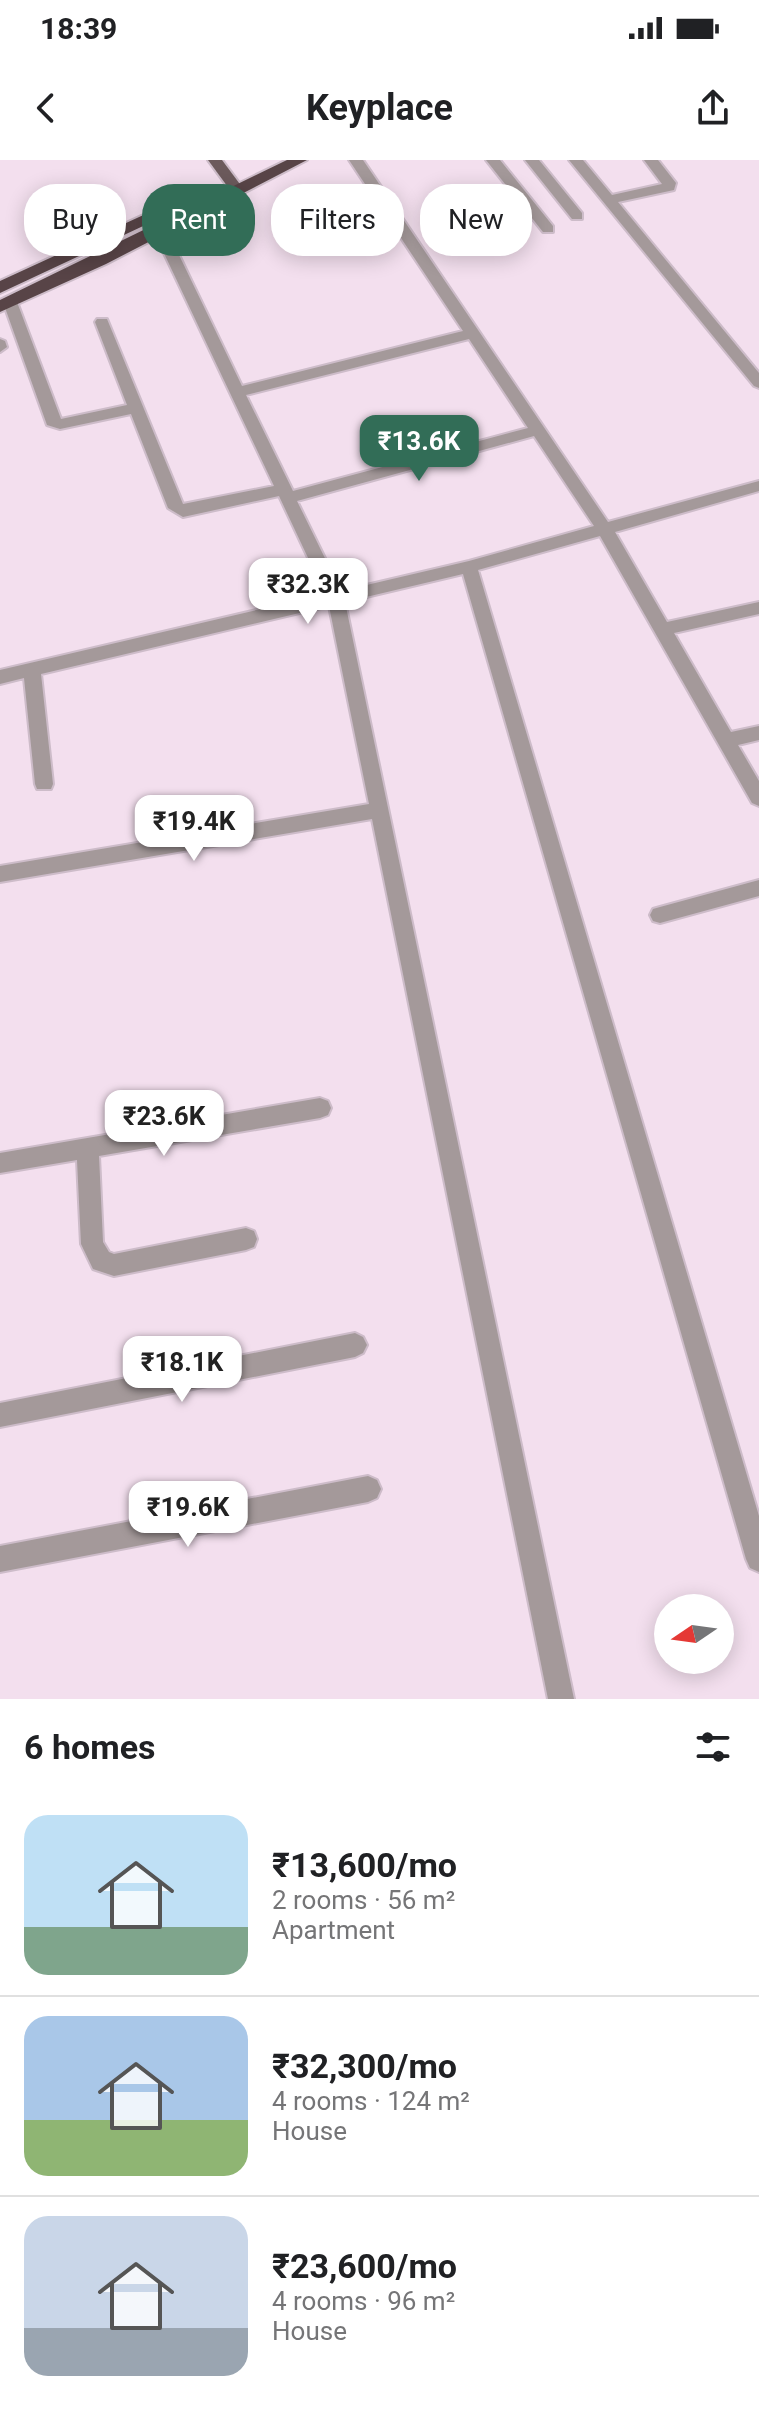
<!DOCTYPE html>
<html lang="en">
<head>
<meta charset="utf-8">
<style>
	body { margin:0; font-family:Roboto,sans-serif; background:#f2f2f2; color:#202124; height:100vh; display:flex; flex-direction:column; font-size:30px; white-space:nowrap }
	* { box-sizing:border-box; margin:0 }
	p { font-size:26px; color:#757577 }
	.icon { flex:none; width:44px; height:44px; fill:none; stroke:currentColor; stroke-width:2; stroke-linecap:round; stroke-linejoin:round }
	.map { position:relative; height:1539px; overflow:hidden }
	.details { display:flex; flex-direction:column; background:#fff; flex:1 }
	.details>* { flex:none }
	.hud { position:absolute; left:24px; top:24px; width:712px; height:72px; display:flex; gap:16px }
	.needle { width:52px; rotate:257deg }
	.controls { position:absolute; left:654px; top:1434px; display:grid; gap:16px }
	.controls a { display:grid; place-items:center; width:80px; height:80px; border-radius:50%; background:#fff; box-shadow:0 4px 20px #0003; font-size:40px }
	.price { position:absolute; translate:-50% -68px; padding:0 18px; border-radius:16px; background:#fff; color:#222; font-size:26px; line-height:52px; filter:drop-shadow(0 2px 4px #0008) }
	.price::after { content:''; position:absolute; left:50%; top:48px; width:24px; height:18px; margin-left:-12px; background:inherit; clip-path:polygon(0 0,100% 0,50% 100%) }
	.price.selected { background:#326d57; color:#fff }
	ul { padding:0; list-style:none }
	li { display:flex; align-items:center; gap:24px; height:200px; padding:0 24px }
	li+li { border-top:2px solid #e0e0e0 }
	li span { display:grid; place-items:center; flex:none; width:224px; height:160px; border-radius:24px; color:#555 }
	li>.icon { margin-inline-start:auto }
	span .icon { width:96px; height:96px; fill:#fffc; stroke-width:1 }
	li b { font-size:34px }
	h2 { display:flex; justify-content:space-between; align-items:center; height:96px; padding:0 24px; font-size:34px }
	.chip { padding:0 28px; border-radius:32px; background:#fff; box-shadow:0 4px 20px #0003; font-size:28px; line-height:72px }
	.chip.selected { background:#326d57; color:#fff }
	.status { display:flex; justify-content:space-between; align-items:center; height:56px; padding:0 40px; background:#fff; direction:ltr }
	.status svg { height:22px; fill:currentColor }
	header { display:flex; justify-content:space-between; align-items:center; height:104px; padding:0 24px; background:#fff; font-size:36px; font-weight:700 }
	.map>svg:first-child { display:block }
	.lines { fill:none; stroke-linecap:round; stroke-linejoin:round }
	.minor-casing { stroke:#cdbcc9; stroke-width:4 }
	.major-casing { stroke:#cdbcc9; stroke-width:4 }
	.highway-casing { stroke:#cdbcc9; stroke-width:4 }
	.minor { fill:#a4999a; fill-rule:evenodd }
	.major { fill:#6c5a5c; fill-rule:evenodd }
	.highway { fill:#584447; fill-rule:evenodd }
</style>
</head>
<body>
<div class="status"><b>18:39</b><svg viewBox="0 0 49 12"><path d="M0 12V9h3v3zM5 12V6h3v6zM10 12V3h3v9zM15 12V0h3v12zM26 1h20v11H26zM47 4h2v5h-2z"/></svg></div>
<header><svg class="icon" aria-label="back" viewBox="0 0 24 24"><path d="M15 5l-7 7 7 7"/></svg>Keyplace<svg class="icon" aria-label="share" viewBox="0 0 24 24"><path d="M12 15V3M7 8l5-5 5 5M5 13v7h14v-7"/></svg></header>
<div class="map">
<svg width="759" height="1539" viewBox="0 0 759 1539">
	<rect width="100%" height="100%" fill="#f3dfee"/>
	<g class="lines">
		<defs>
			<path id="minor" d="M349 0H363L608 362 759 321V331L615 372 667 462 759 442V454L674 473 731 572 759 566V580L738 585 759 621V646L752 643 600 376 478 410 759 1356V1412L750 1408 746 1399 463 414 345 442 574 1539H548L372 659 0 722V706L369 644 329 446 41 514 53 624 51 629H37L35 624 24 518 0 524V510L325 434 279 336 183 357 168 348 131 254 60 269 47 265 3 142 10 138 17 142 61 259 127 245 95 162 97 159H107L183 344 274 326 153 70 160 66 167 70 242 226 463 171ZM469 179 528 268 293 331 246 235ZM534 276 594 366 469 401 341 431 297 341Z
				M486 0H500L553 66V72H543Z
				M525 0H539L582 53V59H572Z
				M569 0H583L612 35 662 24 644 0H658L676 23 674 30 618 42 759 213V228L754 226Z
				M0 179 5 181 7 187 0 192Z
				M759 720V736L660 763 653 761 650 755 653 749 660 747Z
				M320 938 328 941 331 948 328 955 320 958 99 996 103 1082 109 1092 114 1094 246 1068 254 1071 257 1079 254 1087 246 1090 114 1116 93 1109 81 1084 77 1000 0 1013V993Z
				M355 1173 363 1177 367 1185 363 1193 355 1197 0 1267V1243Z
				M368 1316 377 1320 381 1329 377 1338 368 1342 0 1412V1386Z"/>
			<path id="major" d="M208 0H222L245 31 243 34H233Z"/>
			<path id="highway" d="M287 0H307L106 104 0 152V140Z
				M150 52 158 57 156 60 0 133V121Z"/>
		</defs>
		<!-- minor casing -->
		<use href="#minor" class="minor-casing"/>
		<!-- major casing -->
		<use href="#major" class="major-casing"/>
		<!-- highway casing -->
		<use href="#highway" class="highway-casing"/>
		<!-- minor -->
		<use href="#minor" class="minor"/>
		<!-- major -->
		<use href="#major" class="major"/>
		<!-- highway -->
		<use href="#highway" class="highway"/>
	</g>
</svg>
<div class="controls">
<a><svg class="needle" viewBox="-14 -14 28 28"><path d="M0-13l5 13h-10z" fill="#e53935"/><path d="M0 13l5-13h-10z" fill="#757577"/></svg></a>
</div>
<b class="price selected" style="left:419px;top:323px">₹13.6K</b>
<b class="price" style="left:308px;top:466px">₹32.3K</b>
<b class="price" style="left:194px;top:703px">₹19.4K</b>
<b class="price" style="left:164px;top:998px">₹23.6K</b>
<b class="price" style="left:182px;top:1244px">₹18.1K</b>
<b class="price" style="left:188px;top:1389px">₹19.6K</b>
<div class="hud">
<a class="chip">Buy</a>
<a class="chip selected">Rent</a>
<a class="chip">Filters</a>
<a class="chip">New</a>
</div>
</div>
<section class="details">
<h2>6 homes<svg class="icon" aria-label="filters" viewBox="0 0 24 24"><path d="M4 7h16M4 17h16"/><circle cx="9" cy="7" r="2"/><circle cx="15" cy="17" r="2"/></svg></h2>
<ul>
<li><span style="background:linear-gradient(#bfe0f5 70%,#7fa58c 0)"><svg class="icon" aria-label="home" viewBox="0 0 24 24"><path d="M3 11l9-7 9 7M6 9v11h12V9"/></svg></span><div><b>₹13,600/mo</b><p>2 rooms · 56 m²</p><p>Apartment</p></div></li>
<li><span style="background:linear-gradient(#a9c7e8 65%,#8fb573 0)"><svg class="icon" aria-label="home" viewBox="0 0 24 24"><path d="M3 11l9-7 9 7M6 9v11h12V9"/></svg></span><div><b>₹32,300/mo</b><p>4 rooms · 124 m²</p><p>House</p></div></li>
<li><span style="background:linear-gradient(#c9d6e8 70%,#9aa5b1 0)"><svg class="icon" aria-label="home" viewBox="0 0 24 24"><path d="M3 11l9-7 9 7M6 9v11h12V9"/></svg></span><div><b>₹23,600/mo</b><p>4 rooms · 96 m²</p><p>House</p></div></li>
</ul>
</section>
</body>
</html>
